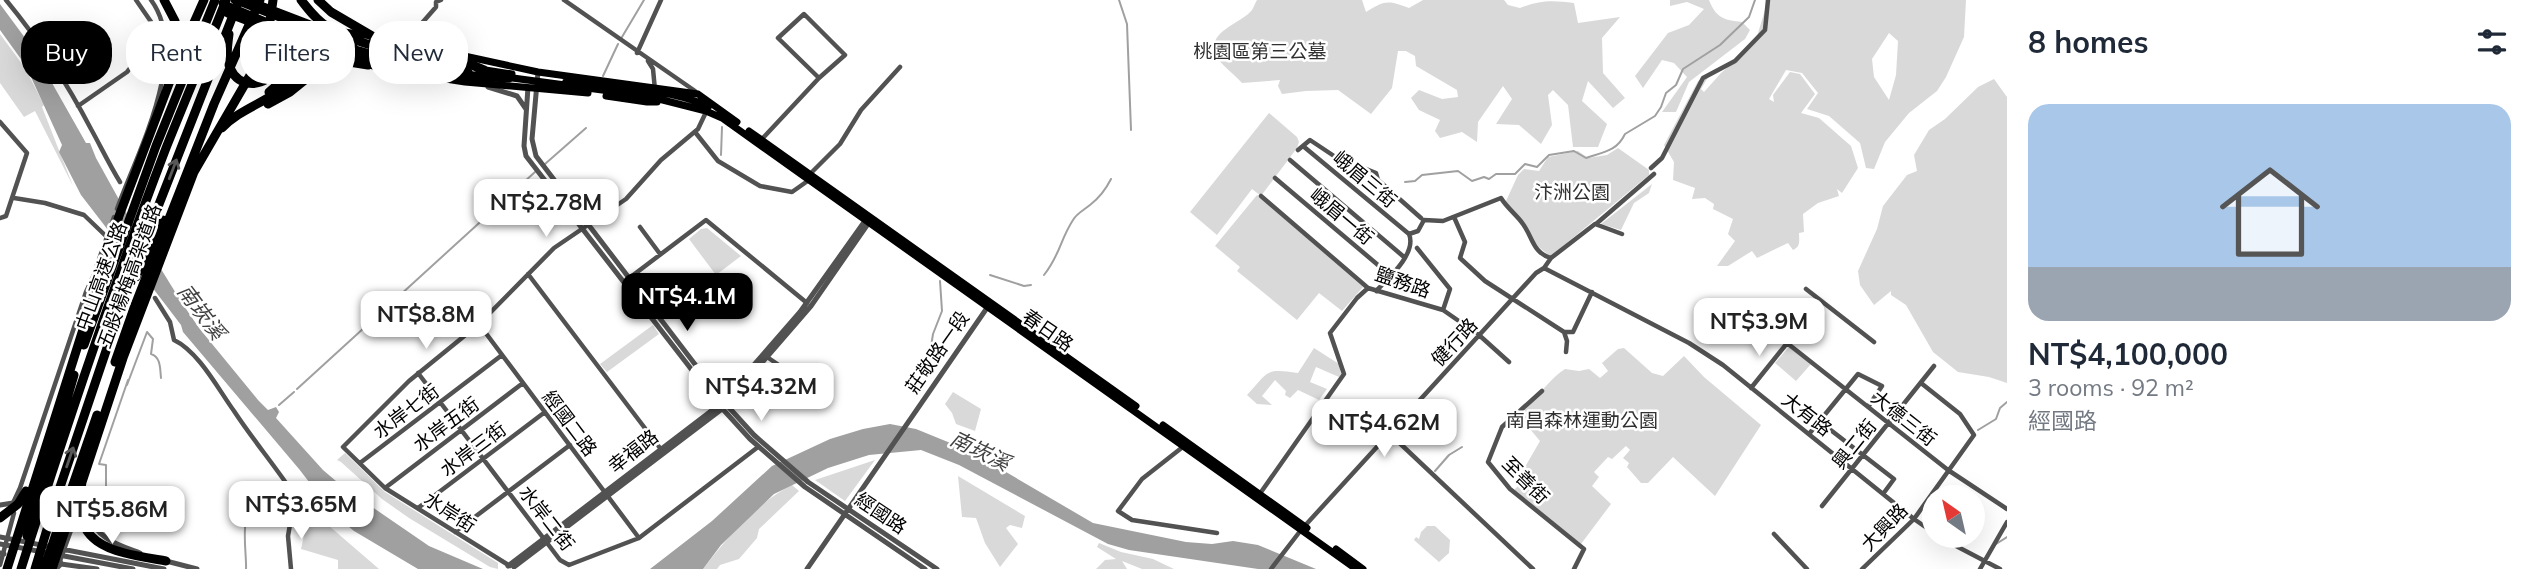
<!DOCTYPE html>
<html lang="en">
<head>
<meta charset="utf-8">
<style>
	body { margin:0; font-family:Mulish,"Noto Sans TC",sans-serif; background:#f2f2f3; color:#1f2937; height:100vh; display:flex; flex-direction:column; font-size:26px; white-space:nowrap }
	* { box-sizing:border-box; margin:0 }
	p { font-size:23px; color:#747a83 }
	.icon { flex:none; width:38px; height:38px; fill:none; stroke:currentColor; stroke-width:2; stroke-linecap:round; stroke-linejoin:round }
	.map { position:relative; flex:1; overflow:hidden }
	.drawer { display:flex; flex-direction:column; background:#fff; width:525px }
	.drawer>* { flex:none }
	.guide { position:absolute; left:21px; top:21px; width:665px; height:63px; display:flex; gap:14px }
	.needle { width:46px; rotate:326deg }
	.fabs { position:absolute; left:1922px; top:485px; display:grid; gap:14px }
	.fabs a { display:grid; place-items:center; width:63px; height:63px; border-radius:50%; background:#fff; box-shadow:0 7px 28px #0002; font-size:35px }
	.price { position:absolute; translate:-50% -60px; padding:0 16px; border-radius:14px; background:#fff; color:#222; font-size:23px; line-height:46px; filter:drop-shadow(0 2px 4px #0008) }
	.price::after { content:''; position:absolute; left:50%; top:42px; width:21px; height:16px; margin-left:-10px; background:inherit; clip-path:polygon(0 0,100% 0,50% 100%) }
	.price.current { background:#000; color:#fff }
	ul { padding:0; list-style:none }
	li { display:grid; align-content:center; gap:14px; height:371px; padding:0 21px }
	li+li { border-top:2px solid #e0e1e3 }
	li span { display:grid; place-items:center; height:217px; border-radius:21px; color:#555 }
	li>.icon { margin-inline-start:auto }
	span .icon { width:126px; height:126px; fill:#fffc; stroke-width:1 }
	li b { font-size:30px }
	h2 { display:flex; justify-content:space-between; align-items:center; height:84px; padding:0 21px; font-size:30px }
	.tag { padding:0 24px; border-radius:28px; background:#fff; box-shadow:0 7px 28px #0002; font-size:24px; line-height:63px }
	.tag.current { background:#000; color:#fff }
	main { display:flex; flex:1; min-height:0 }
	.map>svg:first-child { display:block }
	.green { fill:#d9d9d9; fill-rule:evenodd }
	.water { fill:#a0a0a0 }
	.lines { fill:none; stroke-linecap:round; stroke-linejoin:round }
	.stream { stroke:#a0a0a0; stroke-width:2 }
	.minor { stroke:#525252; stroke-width:4.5 }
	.tertiary { stroke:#525252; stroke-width:5 }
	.primary { stroke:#000; stroke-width:7 }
	.motorway { stroke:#000; stroke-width:9 }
	.oneway { stroke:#595959 }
	.labels { text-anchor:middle; stroke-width:5; stroke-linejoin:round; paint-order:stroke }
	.park-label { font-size:19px; fill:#303030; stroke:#fff }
	.street-label { font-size:19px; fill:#000; stroke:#fff }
	.water-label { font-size:21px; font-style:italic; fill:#414141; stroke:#fff }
</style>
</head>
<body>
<main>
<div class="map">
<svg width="2007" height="569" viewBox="0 0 2007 569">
	<rect width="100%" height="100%" fill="#fff"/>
	<!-- green -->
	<path class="green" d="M1257 0H1362L1366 12C1385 0 1388 0 1409 8L1423 0H1504L1508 5 1520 8C1540 0 1552 0 1574 3L1578 23 1620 17 1602 38 1603 73 1625 98 1613 108 1588 81 1582 101 1607 124 1598 147H1573L1568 105 1553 90 1548 95 1552 125 1541 144 1519 125 1496 124 1512 99 1503 86 1478 122 1477 142 1462 132 1440 138 1435 131 1440 120 1419 110 1411 98 1419 90 1442 99 1458 97 1457 90 1416 66 1415 56 1406 51H1398L1392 88 1371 114 1338 90 1306 91 1282 94 1278 86 1280 80 1242 83C1235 75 1224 67 1218 59 1202 32 1240 25 1252 10 1254 7 1255 3 1257 0Z
		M1670 0H1709C1716 18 1724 20 1742 22L1750 30 1745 39 1689 82 1676 112H1662L1687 77 1674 63 1662 60 1643 88 1635 76 1668 33 1689 25 1704 9 1687 2 1670 6Z
		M1768 0H1966L1964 37 1946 77 1937 91 1909 113 1885 142 1874 169 1866 168 1860 143 1829 116 1807 109 1818 93 1802 73 1786 70 1769 99 1774 102 1773 95 1790 72 1800 74 1815 94 1801 113 1819 118 1851 146 1858 168 1842 193 1837 189 1839 196 1818 203 1803 214 1804 232 1799 233C1799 240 1801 247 1793 250L1788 243 1757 258 1752 251 1728 266H1717L1735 241 1728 234 1733 219 1713 209 1714 204 1705 198 1692 199 1695 188 1673 180 1674 162 1664 145 1698 81 1709 76 1701 89 1704 92 1721 73 1755 43ZM1889 33 1898 41 1896 75 1889 100 1874 77 1872 59Z
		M0 34 25 68 44 105 42 107 73 186 35 111 24 117 0 83Z
		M1994 79 2007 97V383L1989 377 1958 372 1933 352 1906 305 1891 295V291L1874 305 1860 285 1858 271 1877 229 1883 206 1907 175 1917 171 1914 155 1929 130 1945 119 1978 87Z
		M1269 113 1297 137 1299 142 1297 148 1261 196 1252 189 1217 235 1190 212Z
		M1618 148 1649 170V175L1551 256C1530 244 1519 220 1506 201L1518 175 1524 169 1539 171 1548 157 1578 151 1588 158 1607 155Z
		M1652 184 1649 193 1634 203 1621 230 1601 224Z
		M1257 195 1363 287 1342 311 1319 293 1297 320 1237 271 1240 267 1215 246Z
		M707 228 741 256 716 275 689 239 701 229Z
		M653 325 659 334 607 372 600 364Z
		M1789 347 1811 364 1796 381 1775 363Z
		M1314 348 1339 364 1341 374 1339 377 1316 367 1310 382 1327 389 1319 400 1298 390 1290 398 1285 395 1286 391 1275 380 1262 396 1272 405 1257 404 1247 395C1269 371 1265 368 1298 373Z
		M1624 348 1652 373 1663 376 1684 356 1704 377 1761 425 1715 496 1673 457 1648 483H1641L1627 467 1629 463 1623 458 1630 450 1626 446 1612 459 1608 457 1594 472 1599 477 1592 486 1611 504 1581 544 1513 491 1524 480 1519 473 1525 467 1540 441 1519 416C1534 402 1549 379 1565 369L1579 371 1589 369 1600 378 1608 371 1602 363 1618 349Z
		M953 392 981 409 975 431 956 424 952 413 945 404Z
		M345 453 385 492 498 563V569L490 567 409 518 382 499 341 462 337 460Z
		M875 460 845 501 815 480Z
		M958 476 1025 516 1022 528 1010 525 1006 528 1018 544 1000 567 985 543 976 518 962 517Z
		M792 485 799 491 759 529 757 538 739 559 720 565 717 569H703C728 537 756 503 792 485Z
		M315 518 328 525 379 569H338V560L301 549 306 526Z
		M1427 526H1435L1450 540 1449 553 1439 562 1414 540 1416 537 1419 539 1421 532Z
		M1099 543 1121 552 1153 559 1174 569H1190H1142L1122 561 1127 569H1096L1105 560 1116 559 1097 547Z"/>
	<!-- water -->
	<path class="water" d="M0 4 31 46 86 143H90L96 158 127 214 182 303 199 328 258 400 268 410 276 407 279 412 276 418 323 470 343 487 429 546 483 569H418L354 531 343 522 323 500 299 469 183 332 181 325 165 304 81 195 59 152 62 145 26 66 0 30Z
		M890 424 916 429 970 451 1093 523 1186 542 1212 544 1233 541 1258 545 1316 569H1258L1129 550 1108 544 959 465 921 450 869 455 828 468 774 494 721 545 703 569H650L712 521 772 466 830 439 863 429Z"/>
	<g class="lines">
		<!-- stream -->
		<path class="stream" d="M1119 0 1127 24 1131 130
			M622 37 644 0
			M603 76 618 44
			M721 155 722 127
			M545 164 586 128
			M1405 182 1415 181 1422 175 1458 171 1472 181 1484 177 1489 179 1496 174H1515L1525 164 1537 167 1549 155 1574 151 1586 158C1604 152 1617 151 1625 134L1655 116 1661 107 1666 93 1676 85 1683 69 1720 45 1749 17 1755 0
			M990 275 1024 286 1031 285
			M1044 275C1060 255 1060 240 1073 220 1077 213 1084 210 1090 205 1099 198 1106 189 1111 179
			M925 384 933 334 942 311 940 281
			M127 385 147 332 153 339 151 354C161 357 160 369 161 378
			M297 389 535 172
			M279 405 294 392
			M1978 430 1996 419 2000 408 2007 402
			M1435 471 1449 455 1462 447
			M92 510 108 511V516H143L145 494 141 493 142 490 106 489V465L99 464 128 380
			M295 511 302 512 318 491
			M1996 544 2007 537
			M246 569C247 554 239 516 254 509L290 511"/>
		<!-- minor -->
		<path class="minor" d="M6 0C39 40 67 83 91 129 101 147 109 164 120 182
			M564 0 695 91
			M411 44 415 31 436 7V2L441 0
			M637 53 661 0
			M648 61 653 69 655 90
			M78 106 127 72 154 39 156 29 136 0
			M0 122 27 153 6 216 0 218
			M695 132 718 161 760 186 792 192 809 180
			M762 139 819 78 845 55 804 14 778 38 819 78
			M1303 146 1409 234
			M1298 150 1310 140 1334 156 1376 173 1378 180 1421 218
			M1290 160 1404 257
			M1651 168 1662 158 1703 78 1735 61 1765 30 1768 0
			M810 174 840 144 861 110 900 67
			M1275 178 1391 276
			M1261 196 1368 288 1443 310 1479 335 1509 362
			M14 198 45 203 84 215 108 238V240
			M117 209C137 153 191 54 151 0
			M1454 217 1465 242 1460 258 1485 281 1564 332 1567 341 1566 352
			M1596 224 1654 174
			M640 227 660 254
			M1417 248 1450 289 1443 310
			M97 265 114 217
			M1544 268 1689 343 1723 365 1914 519 1934 533
			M528 274 663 452
			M628 279 706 220 807 303
			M1806 289 1874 342
			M1376 291C1389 278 1417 253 1409 234L1418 231 1424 220 1443 221 1501 198C1507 208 1517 215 1523 224 1533 238 1533 253 1551 258L1595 224 1622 234
			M155 298 170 322 174 340C199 352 218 389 234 411 253 440 276 467 295 496L288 536 291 569
			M479 324 639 538
			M1564 332H1573L1592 292
			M1787 343 1948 470 2007 509
			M767 357 814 389
			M418 373 560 560 569 565 639 538 758 447
			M1751 388 1821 301
			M1542 391 1502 427 1488 462 1510 489 1584 549 1574 569
			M1819 421 1894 479 1883 494
			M1390 434 1533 569
			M1809 434 1858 374 1882 386 1868 407
			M1184 446 1142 479 1118 511 1132 520 1217 533
			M360 463 502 355
			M385 488 523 383
			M1259 495 1344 374 1330 333 1357 298 1368 288
			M13 503 20 488 86 292 99 264
			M1822 506 1934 366
			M418 508 545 412
			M455 532 570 445
			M1774 534 1807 569
			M1937 536 2000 569
			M0 565 14 513
			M510 566 385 488 343 447 409 381 479 324 554 248 626 199 661 160 698 129 707 110
			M1271 569 1301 530 1536 273 1544 268 1551 258
			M1862 569 1914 519 1974 435 1960 414 1921 383
			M1980 569 2007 522"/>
		<!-- tertiary -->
		<path class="tertiary" d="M538 72 532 139 536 156 723 401 754 435 808 482 937 569
			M488 87 517 96 526 109
			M528 87 524 146 526 156 719 405 750 439 805 487 925 569
			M0 505 13 503
			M0 537 164 569
			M0 544 133 569
			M0 553 4 554
			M166 561 197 569
			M61 564 97 569
			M508 566 719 405 800 312 867 218
			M514 567 722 409 811 306 870 221
			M56 569 61 564 60 560 72 527 85 513H89C96 539 116 544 140 553
			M807 569 989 305"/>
		<!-- primary -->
		<path class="primary" d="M234 0 295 24 355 43
			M222 3 287 30 374 54 469 72
			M265 26 286 35 293 33
			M344 32 372 36 538 72 698 94 737 122
			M298 33 305 40 340 54
			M364 64 407 73 465 82 588 93
			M479 69 512 74
			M505 77 647 96 706 111 722 118 1356 569
			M566 81C613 87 665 88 709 106
			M606 96 647 102H657
			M749 131 1136 406
			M1163 425 1307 528
			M1336 549 1363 569"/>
		<!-- motorway -->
		<path class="motorway" d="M164 0 175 21 182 51
			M245 0 310 25
			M301 0C309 10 317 21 328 27 366 51 428 56 472 65L484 70
			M318 0 331 12 372 36
			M228 13C242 19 261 24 272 35 308 68 239 110 228 61 226 53 228 43 229 34
			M269 92C290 76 303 50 295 24
			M268 104 290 92 326 63 343 61 368 65
			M222 128C237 112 258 105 276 93 293 82 303 64 323 57 349 47 381 62 407 67 441 74 474 77 509 78
			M136 277 163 220
			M84 345 156 146 215 0
			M115 362 134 308 214 104 260 0
			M0 518 18 504 26 491
			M27 536 74 375
			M166 561C115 552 68 548 82 482L123 358 194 172 256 65 269 28 273 0
			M7 569 119 216 181 52 204 0
			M21 569C66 427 113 286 166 148 186 98 207 49 226 0
			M35 569 58 493 134 268 239 0
			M44 569 97 415
			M52 569 76 498"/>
	</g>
	<!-- one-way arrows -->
	<defs><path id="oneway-shaft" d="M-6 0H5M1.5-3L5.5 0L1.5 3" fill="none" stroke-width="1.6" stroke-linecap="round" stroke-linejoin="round" transform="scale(1.75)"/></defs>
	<g class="oneway">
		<use href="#oneway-shaft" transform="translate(173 169) rotate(-69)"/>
		<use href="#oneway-shaft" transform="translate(70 457) rotate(-71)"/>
	</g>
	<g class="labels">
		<!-- park labels -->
		<g class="park-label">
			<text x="1260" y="58">桃園區第三公墓</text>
			<text x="1572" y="199">汴洲公園</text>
			<text x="1582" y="427">南昌森林運動公園</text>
		</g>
		<!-- street labels -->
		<g class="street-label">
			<text transform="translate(1365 179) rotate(40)" y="7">峨眉三街</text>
			<text transform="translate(1342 216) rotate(40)" y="7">峨眉一街</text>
			<text transform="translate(101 276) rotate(-70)" y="7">中山高速公路</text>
			<text transform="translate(129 276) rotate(-70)" y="7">五股楊梅高架道路</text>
			<text transform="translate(1403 282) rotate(19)" y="7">鹽務路</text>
			<text transform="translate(1048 330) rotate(35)" y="7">春日路</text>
			<text transform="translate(1454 342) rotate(-47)" y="7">健行路</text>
			<text transform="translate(937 352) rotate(-55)" y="7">莊敬路一段</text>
			<text transform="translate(406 411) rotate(-37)" y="7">水岸七街</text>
			<text transform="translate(1807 414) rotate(38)" y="7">大有路</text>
			<text transform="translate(1904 418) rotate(38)" y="7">大德三街</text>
			<text transform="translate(570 423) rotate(53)" y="7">經國二路</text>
			<text transform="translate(446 424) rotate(-37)" y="7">水岸五街</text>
			<text transform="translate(1854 444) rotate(-51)" y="7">興二街</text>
			<text transform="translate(473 449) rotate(-37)" y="7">水岸三街</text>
			<text transform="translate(633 451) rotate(-38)" y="7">幸福路</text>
			<text transform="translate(1526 480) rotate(45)" y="7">至善街</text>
			<text transform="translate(450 512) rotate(33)" y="7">水岸街</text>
			<text transform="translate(881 513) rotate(34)" y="7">經國路</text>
			<text transform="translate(547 518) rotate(52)" y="7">水岸二街</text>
			<text transform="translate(1884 527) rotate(-46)" y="7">大興路</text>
		</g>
		<!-- water labels -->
		<g class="water-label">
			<text transform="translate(201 312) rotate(53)" y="7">南崁溪</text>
			<text transform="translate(980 451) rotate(26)" y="7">南崁溪</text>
		</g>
	</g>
</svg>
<div class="fabs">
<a><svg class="needle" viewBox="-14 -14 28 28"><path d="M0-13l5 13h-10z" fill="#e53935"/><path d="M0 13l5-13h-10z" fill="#747a83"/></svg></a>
</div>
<b class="price" style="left:546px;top:239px">NT$2.78M</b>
<b class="price current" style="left:687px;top:333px">NT$4.1M</b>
<b class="price" style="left:426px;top:351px">NT$8.8M</b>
<b class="price" style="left:1759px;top:358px">NT$3.9M</b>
<b class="price" style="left:761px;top:423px">NT$4.32M</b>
<b class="price" style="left:1384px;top:459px">NT$4.62M</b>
<b class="price" style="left:301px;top:541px">NT$3.65M</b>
<b class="price" style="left:112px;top:546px">NT$5.86M</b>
<div class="guide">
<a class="tag current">Buy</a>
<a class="tag">Rent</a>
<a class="tag">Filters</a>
<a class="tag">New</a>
</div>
</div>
<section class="drawer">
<h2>8 homes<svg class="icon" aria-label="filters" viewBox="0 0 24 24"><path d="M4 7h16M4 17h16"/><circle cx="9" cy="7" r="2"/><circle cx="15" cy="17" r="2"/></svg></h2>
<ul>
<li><span style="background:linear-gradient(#a9c7e8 75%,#9aa5b1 0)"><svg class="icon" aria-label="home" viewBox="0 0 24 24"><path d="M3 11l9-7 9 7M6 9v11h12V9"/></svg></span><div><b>NT$4,100,000</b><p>3 rooms · 92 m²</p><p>經國路</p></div></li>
</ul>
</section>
</main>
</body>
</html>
